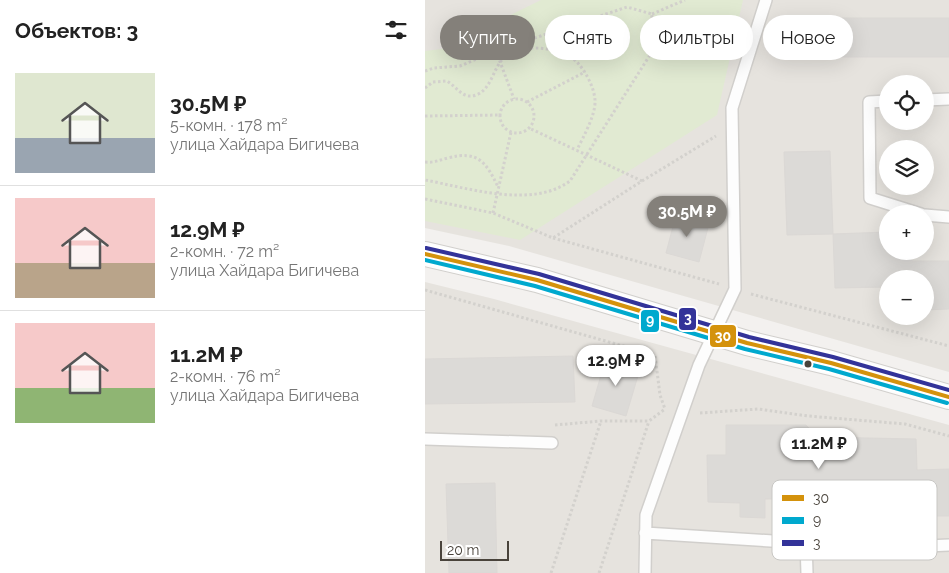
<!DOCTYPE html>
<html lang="ru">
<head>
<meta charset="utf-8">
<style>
	body { margin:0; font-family:Raleway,sans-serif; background:#f2f2f2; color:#222; height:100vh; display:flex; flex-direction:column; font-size:19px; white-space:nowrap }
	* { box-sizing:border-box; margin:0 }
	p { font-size:16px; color:#767676 }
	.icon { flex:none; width:28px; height:28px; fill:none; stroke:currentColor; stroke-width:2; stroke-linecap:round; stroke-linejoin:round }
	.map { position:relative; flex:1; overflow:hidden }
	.details { display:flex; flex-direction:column; background:#fff; width:425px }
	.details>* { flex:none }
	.top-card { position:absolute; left:15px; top:15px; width:434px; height:45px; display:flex; gap:10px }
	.tools { position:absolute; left:454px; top:75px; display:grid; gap:10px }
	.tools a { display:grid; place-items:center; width:55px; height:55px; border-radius:50%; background:#fff; box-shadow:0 5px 20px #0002; font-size:25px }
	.scale { position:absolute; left:15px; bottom:12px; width:69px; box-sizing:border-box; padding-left:5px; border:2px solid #49433b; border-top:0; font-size:14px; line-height:18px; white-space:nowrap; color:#49433b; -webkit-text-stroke:4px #fff; paint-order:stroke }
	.price { position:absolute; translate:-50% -42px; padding:0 11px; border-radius:18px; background:#fff; color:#222; font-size:16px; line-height:32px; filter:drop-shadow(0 1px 2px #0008) }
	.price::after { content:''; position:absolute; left:50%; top:30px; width:15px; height:11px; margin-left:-8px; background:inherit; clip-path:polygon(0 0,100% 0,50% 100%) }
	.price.current { background:#84807a; color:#fff }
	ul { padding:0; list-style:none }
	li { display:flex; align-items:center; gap:15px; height:125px; padding:0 15px }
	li+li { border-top:1px solid #e0e0e0 }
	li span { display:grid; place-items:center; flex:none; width:140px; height:100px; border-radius:0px; color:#555 }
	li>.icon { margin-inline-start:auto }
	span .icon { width:60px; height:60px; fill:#fffc; stroke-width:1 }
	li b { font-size:21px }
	h2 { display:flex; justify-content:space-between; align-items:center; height:60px; padding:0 15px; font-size:21px }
	.pill { padding:0 18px; border-radius:22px; background:#fff; box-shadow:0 5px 20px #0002; font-size:18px; line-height:45px }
	.pill.current { background:#84807a; color:#fff }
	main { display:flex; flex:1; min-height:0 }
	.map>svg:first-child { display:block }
	.residential { fill:#e6e3de; fill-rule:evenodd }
	.green { fill:#e1ead2 }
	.building { fill:#dcdad7; stroke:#dbd8d5 }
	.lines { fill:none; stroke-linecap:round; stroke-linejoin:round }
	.lane-casing { stroke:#d1cfcc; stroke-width:14 }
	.street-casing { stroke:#d1cfcc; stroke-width:26 }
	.path { stroke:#d3d1cd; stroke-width:3; stroke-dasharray:2.5 2.5; stroke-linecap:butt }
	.lane { stroke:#fdfdfd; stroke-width:11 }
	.street { stroke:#fdfdfd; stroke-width:24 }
	.bus-1-casing { stroke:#fff; stroke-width:8 }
	.bus-2-casing { stroke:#fff; stroke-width:8 }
	.bus-3-casing { stroke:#fff; stroke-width:8 }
	.bus-1 { stroke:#d4920c; stroke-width:4 }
	.bus-2 { stroke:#00a9ce; stroke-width:4 }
	.bus-3 { stroke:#339; stroke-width:4 }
	.bus-dot { fill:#49433b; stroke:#fff; stroke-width:2 }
	.key { fill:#fff; stroke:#c8c7c4; stroke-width:1 }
	.key-label { font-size:14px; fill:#49433b }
	.line-badge { stroke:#fff; stroke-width:2 }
	.badge-label { font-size:14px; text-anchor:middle; font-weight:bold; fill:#fff }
</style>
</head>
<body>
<main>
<section class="details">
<h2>Объектов: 3<svg class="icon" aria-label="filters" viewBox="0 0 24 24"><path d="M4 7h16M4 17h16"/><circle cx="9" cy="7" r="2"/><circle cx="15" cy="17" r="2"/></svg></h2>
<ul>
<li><span style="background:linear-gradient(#dfe7d0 65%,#9aa5b1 0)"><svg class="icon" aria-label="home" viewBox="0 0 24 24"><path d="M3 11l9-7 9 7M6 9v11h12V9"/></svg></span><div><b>30.5M ₽</b><p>5-комн. · 178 m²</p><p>улица Хайдара Бигичева</p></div></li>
<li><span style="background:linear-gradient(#f6c9c9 65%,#b9a48a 0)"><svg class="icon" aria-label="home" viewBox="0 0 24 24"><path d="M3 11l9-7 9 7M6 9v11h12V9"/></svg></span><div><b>12.9M ₽</b><p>2-комн. · 72 m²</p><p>улица Хайдара Бигичева</p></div></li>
<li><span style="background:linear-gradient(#f6c9c9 65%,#8fb573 0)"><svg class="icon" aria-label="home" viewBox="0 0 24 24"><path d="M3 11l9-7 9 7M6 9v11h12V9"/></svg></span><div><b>11.2M ₽</b><p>2-комн. · 76 m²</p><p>улица Хайдара Бигичева</p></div></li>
</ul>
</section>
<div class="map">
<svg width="524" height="573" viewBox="0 0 524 573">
	<rect width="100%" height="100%" fill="#f3f1ef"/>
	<!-- residential -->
	<path class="residential" d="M0 0H524V372L84 246 0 228ZM462 84H500V121H462ZM462 149H500V186H462ZM462 214H500V251H462ZM462 279H500V316H462Z
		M0 282 69 299 524 425V573H0Z"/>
	<!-- green -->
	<path class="green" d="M116 0H318L292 115 95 240 0 221V51L17 49Z"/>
	<!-- building -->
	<path class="building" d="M417 18H524V57H417Z
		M405 151 408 234 362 235 359 152Z
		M251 215 284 224 274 262 241 253Z
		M462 232V251H486L487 261H524V309L500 310V279H462V287L410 288 408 234Z
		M148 356 150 402 0 404V359Z
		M181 358 215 369 201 416 167 406Z
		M301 425H381L392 437 491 439 492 470 524 469V516H493L492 497 340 499V518L315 517V503L283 502 282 455H301Z
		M70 483 72 573H24L21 484Z"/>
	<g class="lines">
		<defs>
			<path id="lane" d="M500 100 524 99
				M462 101 444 102 445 198 496 214
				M500 215 524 217
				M0 439 127 443
				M220 533 458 548 524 545
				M381 543 382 573
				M220 573 221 515 274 365 310 289 307 108 341 0"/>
			<path id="street" d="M0 254 112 280 322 343 406 363 524 397"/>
		</defs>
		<!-- lane casing -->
		<use href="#lane" class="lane-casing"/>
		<!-- street casing -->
		<use href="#street" class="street-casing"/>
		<!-- path -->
		<path class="path" d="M227 14 260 0
			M71 51 89 99
			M0 71 9 68 35 66 71 51 202 7 227 14 225 55 145 181C107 209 43 188 0 180
			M0 88 8 82 22 81C32 87 38 100 51 95 68 89 68 64 83 54 101 43 138 48 152 62 161 72 169 87 170 100 171 115 158 137 152 150
			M75 116a17 17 0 1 1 34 0a17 17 0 1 1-34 0Z
			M102 102 160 72
			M0 116 75 115
			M0 162C8 163 15 160 23 158 53 150 61 162 73 187
			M217 181 291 136
			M0 199 68 213 128 238 217 181 104 128
			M68 213 86 132
			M128 238 294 284
			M0 290 230 355 235 395 240 409
			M326 294 524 346
			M275 413 333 409 383 416 480 424 524 436
			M130 425 176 421H224L240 409
			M126 573 176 421
			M174 573 224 421"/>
		<!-- lane -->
		<use href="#lane" class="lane"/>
		<!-- street -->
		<use href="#street" class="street"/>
		<defs>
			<path id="bus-1" d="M0 254 112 280 322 343 406 363 524 397"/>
			<path id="bus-2" d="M0 260 110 286 320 349 404 369 522 403"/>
			<path id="bus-3" d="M1 248 114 274 324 337 408 357 524 390"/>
		</defs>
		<!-- bus-1 casing -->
		<use href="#bus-1" class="bus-1-casing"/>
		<!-- bus-2 casing -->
		<use href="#bus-2" class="bus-2-casing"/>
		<!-- bus-3 casing -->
		<use href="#bus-3" class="bus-3-casing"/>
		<!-- bus-1 -->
		<use href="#bus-1" class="bus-1"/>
		<!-- bus-2 -->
		<use href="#bus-2" class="bus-2"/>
		<!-- bus-3 -->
		<use href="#bus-3" class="bus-3"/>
	</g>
	<!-- markers -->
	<circle class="bus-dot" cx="383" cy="364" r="4.5"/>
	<!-- legend -->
	<rect x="347" y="480" width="165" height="80" rx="8" class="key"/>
	<rect x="357" y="495" width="22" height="6" fill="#d4920c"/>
	<rect x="357" y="517" width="22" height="7" fill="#00a9ce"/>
	<rect x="357" y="540" width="22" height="6" fill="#339"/>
	<g class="key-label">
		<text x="388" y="503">30</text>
		<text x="388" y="525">9</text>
		<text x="388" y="548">3</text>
	</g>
	<g class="line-badge">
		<rect x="253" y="307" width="19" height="24" rx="5" fill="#339"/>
		<rect x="215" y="309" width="20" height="24" rx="5" fill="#00a9ce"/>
		<rect x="284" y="324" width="28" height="24" rx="5" fill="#d4920c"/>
	</g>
	<g class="badge-label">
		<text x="263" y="323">3</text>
		<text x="225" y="325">9</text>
		<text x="298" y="341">30</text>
	</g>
</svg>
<div class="tools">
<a><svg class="icon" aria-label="locate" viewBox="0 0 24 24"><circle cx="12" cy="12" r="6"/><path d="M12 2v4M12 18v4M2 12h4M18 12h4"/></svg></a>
<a><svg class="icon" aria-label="layers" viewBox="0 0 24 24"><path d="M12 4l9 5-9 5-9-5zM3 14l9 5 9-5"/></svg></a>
<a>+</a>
<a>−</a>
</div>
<div class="scale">20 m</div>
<b class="price current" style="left:262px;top:238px">30.5M ₽</b>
<b class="price" style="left:191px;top:387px">12.9M ₽</b>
<b class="price" style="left:394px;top:470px">11.2M ₽</b>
<div class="top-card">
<a class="pill current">Купить</a>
<a class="pill">Снять</a>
<a class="pill">Фильтры</a>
<a class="pill">Новое</a>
</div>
</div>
</main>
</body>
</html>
